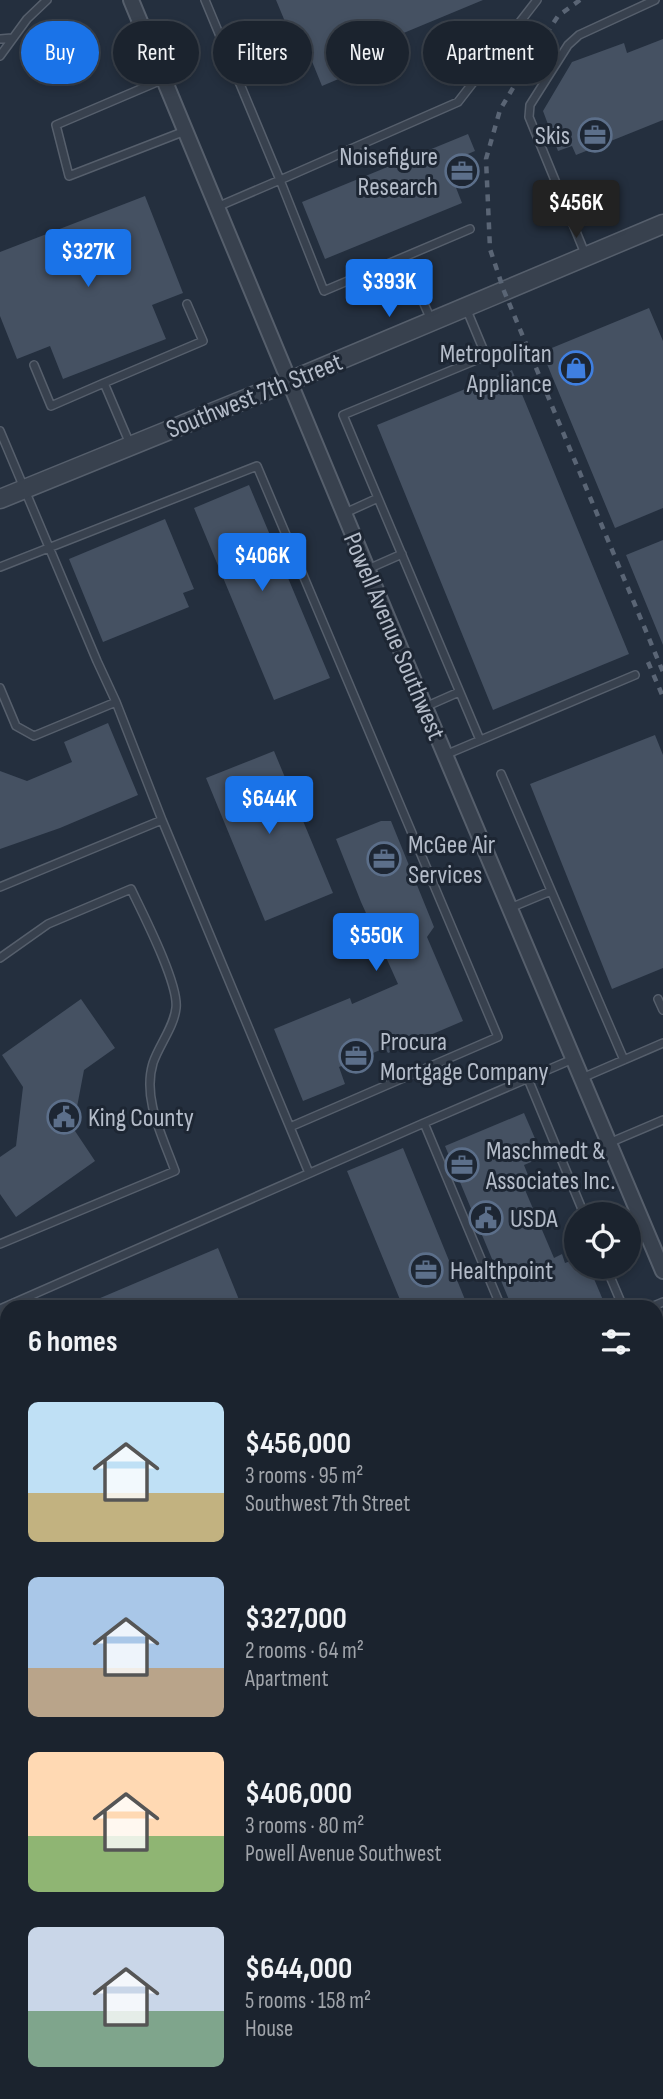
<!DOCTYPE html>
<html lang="en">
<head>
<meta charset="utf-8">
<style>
	body { margin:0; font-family:"Sofia Sans Condensed",sans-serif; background:#242b36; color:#f1f3f6; height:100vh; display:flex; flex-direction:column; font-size:26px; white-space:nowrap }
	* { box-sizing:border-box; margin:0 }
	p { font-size:23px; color:#a0a4aa }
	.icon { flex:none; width:38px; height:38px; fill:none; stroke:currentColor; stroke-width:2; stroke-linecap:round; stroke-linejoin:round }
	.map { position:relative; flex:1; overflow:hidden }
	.sheet { position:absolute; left:0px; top:1300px; width:663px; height:800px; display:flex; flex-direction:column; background:#1b232e; border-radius:21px 21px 0 0; box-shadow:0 4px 10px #0003,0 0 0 2px #39404a }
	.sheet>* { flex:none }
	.banner { position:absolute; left:21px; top:21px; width:621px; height:63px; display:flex; gap:14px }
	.tools { position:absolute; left:564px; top:1202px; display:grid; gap:14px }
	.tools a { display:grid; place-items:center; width:77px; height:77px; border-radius:50%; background:#1b232e; box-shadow:0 4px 10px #0003,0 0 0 2px #39404a; font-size:35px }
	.price { position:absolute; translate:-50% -60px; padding:0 16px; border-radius:7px; background:#1a73e8; color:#fff; font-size:23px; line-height:46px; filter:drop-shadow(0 2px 4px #0008) }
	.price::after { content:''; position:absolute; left:50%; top:42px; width:21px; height:16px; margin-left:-10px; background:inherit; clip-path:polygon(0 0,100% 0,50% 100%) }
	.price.current { background:#222; color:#fff }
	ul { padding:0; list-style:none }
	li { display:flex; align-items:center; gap:21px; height:175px; padding:0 28px }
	li span { display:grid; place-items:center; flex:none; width:196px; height:140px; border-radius:10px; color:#555 }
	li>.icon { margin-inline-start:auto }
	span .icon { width:84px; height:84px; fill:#fffc; stroke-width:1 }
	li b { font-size:30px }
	h2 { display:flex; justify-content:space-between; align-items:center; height:84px; padding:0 28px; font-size:30px }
	.chip { padding:0 24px; border-radius:32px; background:#1b232e; box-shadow:0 4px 10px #0003,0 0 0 2px #39404a; font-size:24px; line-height:63px }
	.chip.current { background:#1a73e8; color:#fff }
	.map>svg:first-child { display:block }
	.green { fill:#263c3f }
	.water { fill:#394c67 }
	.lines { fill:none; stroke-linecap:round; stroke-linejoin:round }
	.stream { stroke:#394c67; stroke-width:4.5 }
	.building { fill:#455162 }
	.service-casing { stroke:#565f6c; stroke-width:10 }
	.minor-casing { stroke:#565f6c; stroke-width:18 }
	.tertiary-casing { stroke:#565f6c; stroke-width:21 }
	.secondary-casing { stroke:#565f6c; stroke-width:23 }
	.motorway-casing { stroke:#434c59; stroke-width:28 }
	.service { stroke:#38414e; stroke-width:7 }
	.minor { stroke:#38414e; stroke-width:14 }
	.tertiary { stroke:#38414e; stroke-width:18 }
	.secondary { stroke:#465061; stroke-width:19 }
	.motorway { stroke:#746855; stroke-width:24 }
	.rail { stroke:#5a6575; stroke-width:4.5; stroke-dasharray:7 7; stroke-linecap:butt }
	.labels { text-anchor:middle; stroke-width:6; stroke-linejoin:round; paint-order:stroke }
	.poi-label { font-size:26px; fill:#b4bcc9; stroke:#1d2633; text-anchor:start }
	.street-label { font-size:26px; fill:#b4bcc9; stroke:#1d2633 }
</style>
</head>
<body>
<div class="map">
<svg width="663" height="2099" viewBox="0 0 663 2099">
	<rect width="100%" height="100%" fill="#242f3e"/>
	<!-- green -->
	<path class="green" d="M663 1736V1772L656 1778V1741Z"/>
	<!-- water -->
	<path class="water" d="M0 1853C10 1866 11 1889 0 1901Z"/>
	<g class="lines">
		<!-- stream -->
		<path class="stream" d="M0 1670 7 1678"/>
	</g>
	<!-- building -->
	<path class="building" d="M276 0H483L341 59 348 75 322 86 300 32 291 36Z
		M663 39V120L576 155 572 146 558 151 543 111 572 62 624 43 627 53Z
		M468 134 475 151 463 156 470 173 453 180 462 203 325 259 302 202Z
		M145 196 183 293 152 305 166 339 63 379 50 346 17 359 0 316V252Z
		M649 308 663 341V508L615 528 542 352Z
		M512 370 629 654 493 710 377 425Z
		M249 485 330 678 274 700 194 508Z
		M165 519 194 589 183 593 189 607 103 642 69 559Z
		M663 540V645L626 555Z
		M108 723 138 795 60 828 0 849V771L27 781 72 762 64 742Z
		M655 735 663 755V968L612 989 530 784Z
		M274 751 333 893 265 921 206 778Z
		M381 821H391L434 927 427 937 463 1021 388 1053 385 1048 339 1067 345 1084 303 1101 274 1029 350 998 352 1004 398 984 361 902 336 839Z
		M81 999 115 1048 84 1070 73 1128 95 1161 16 1217 0 1194V1157L16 1146 23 1087 2 1055Z
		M524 1113 543 1157 524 1165 528 1175 520 1178 554 1258 562 1254 565 1263 576 1259V1267H589L603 1300 586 1307H512L445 1146Z
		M403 1148 468 1307H403L347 1171Z
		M218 1248 242 1307H79Z"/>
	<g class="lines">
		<defs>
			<path id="service" d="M205 0 280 180 458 102 537 0
				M0 39 12 38
				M0 56 27 19 47 0
				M164 79 56 125 69 176 185 131
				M217 207 280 180 324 291 470 229
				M586 256 529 117 530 105 568 45 579 35 655 0
				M404 257 431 320
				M466 308 486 356 343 415 480 740
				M34 365 51 406 104 383
				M0 431 97 661 116 702 162 820
				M130 444 104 383 203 341 187 304
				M345 513 378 498
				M0 567 257 466 498 1037 290 1127
				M368 569 402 554
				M0 688 16 726 34 736 116 702
				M425 707 459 692
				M445 755 635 675
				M501 774 624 1060
				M0 887 162 820 309 1173
				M510 908 551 891
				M0 958 48 924 131 889C143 914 179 984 176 1008 174 1027 159 1045 153 1063 142 1099 163 1137 175 1171L0 1244
				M658 999 663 1010
				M582 1078 663 1043
				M528 1079 584 1214
				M424 1123 573 1059
				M609 1143 663 1120
				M606 1267 623 1307
				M651 1307 663 1302
				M0 1309 424 1123 501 1307
				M0 1382 7 1392
				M656 1516 663 1511
				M656 1572 663 1582
				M656 1663 663 1670
				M656 1698 663 1692
				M0 1833 7 1841
				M656 1865 663 1873
				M656 1901 663 1895
				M0 1969 7 1963
				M656 2046 663 2043
				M0 2067 7 2061
				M279 2093 286 2099"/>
			<path id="minor" d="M131 0 405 660 663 1271"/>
			<path id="tertiary" d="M0 499 290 381 663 224
				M0 1463 7 1473
				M0 1512 7 1522
				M566 2093 574 2099"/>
			<path id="secondary" d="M656 1812 663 1805
				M394 2099 400 2093"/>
			<path id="motorway" d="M656 2099 663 2095"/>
		</defs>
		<!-- service casing -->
		<use href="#service" class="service-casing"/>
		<!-- minor casing -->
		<use href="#minor" class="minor-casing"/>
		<!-- tertiary casing -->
		<use href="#tertiary" class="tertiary-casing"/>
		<!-- secondary casing -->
		<use href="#secondary" class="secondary-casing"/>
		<!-- motorway casing -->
		<use href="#motorway" class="motorway-casing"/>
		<!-- service -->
		<use href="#service" class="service"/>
		<!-- minor -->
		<use href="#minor" class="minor"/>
		<!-- tertiary -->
		<use href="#tertiary" class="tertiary"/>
		<!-- secondary -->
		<use href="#secondary" class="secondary"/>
		<!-- motorway -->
		<use href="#motorway" class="motorway"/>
		<!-- rail -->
		<path class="rail" d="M580 0 558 16 533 54 500 110 486 159 490 249 504 291 663 672
			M648 662 663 697
			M0 2029 7 2023"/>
	</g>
	<!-- icons -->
	<defs>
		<symbol id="office-ring" viewBox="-11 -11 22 22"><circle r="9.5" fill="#1d2633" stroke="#5c6f8a" stroke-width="1.5"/><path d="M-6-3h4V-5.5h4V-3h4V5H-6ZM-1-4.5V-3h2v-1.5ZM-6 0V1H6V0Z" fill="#5c6f8a"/></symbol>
		<symbol id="shop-ring" viewBox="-11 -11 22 22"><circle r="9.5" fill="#1d2633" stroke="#3f7fe0" stroke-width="1.5"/><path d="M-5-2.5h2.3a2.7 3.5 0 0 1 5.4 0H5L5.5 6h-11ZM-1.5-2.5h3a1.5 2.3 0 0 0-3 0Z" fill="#3f7fe0"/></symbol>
		<symbol id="civic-ring" viewBox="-11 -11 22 22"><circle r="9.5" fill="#1d2633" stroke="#5c6f8a" stroke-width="1.5"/><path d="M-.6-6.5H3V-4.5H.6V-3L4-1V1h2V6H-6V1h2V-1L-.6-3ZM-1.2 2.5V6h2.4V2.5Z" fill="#5c6f8a"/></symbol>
	</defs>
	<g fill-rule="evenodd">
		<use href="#office-ring" x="576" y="116" width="38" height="38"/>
		<use href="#office-ring" x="443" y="152" width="38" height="38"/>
		<use href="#shop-ring" x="557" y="349" width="38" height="38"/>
		<use href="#office-ring" x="365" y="840" width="38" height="38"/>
		<use href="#office-ring" x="337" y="1037" width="38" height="38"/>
		<use href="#civic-ring" x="45" y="1098" width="38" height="38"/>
		<use href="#office-ring" x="443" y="1146" width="38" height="38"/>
		<use href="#civic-ring" x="467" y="1199" width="38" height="38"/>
		<use href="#office-ring" x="407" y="1251" width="38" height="38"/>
	</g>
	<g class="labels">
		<!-- poi labels -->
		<g class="poi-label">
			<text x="570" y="144" text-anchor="end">Skis</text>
			<text x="438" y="165" text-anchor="end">Noisefigure<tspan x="438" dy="30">Research</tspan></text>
			<text x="552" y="362" text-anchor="end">Metropolitan<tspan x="552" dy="30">Appliance</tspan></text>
			<text x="408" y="853">McGee Air<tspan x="408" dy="30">Services</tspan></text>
			<text x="380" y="1050">Procura<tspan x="380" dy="30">Mortgage Company</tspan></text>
			<text x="88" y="1126">King County</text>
			<text x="486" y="1159">Maschmedt &amp;<tspan x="486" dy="30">Associates Inc.</tspan></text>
			<text x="510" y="1227">USDA</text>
			<text x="450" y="1279">Healthpoint</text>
		</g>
		<!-- street labels -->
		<g class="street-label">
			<text transform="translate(254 395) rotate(-22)" y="9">Southwest 7th Street</text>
			<text transform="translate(395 636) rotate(67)" y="9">Powell Avenue Southwest</text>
		</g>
	</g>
</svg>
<div class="tools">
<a><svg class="icon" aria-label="locate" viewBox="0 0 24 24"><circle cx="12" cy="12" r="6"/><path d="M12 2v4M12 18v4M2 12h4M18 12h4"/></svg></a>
</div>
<b class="price current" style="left:576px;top:240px">$456K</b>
<b class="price" style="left:88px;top:289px">$327K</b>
<b class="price" style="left:389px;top:319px">$393K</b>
<b class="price" style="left:262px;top:593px">$406K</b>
<b class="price" style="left:269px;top:836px">$644K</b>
<b class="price" style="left:376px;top:973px">$550K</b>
<div class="banner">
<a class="chip current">Buy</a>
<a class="chip">Rent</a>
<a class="chip">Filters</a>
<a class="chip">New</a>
<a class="chip">Apartment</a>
</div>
<section class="sheet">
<h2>6 homes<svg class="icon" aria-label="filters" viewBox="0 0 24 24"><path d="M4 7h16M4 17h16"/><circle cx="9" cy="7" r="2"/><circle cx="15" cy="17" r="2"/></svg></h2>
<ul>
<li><span style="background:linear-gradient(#bfe0f5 65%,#c2b280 0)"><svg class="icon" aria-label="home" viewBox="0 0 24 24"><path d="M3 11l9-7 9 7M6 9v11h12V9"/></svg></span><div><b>$456,000</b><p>3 rooms · 95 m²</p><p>Southwest 7th Street</p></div></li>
<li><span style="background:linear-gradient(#a9c7e8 65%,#b9a48a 0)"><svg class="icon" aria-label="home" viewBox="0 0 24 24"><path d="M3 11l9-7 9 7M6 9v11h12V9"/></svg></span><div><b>$327,000</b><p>2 rooms · 64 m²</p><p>Apartment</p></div></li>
<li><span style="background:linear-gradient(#ffd9b3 60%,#8fb573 0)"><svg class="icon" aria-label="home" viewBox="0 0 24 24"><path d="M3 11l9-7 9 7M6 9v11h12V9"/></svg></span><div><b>$406,000</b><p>3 rooms · 80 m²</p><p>Powell Avenue Southwest</p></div></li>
<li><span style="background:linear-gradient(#c9d6e8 60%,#7fa58c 0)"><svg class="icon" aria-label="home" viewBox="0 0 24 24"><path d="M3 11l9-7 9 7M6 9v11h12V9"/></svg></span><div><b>$644,000</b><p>5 rooms · 158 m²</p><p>House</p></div></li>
</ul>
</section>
</div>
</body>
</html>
